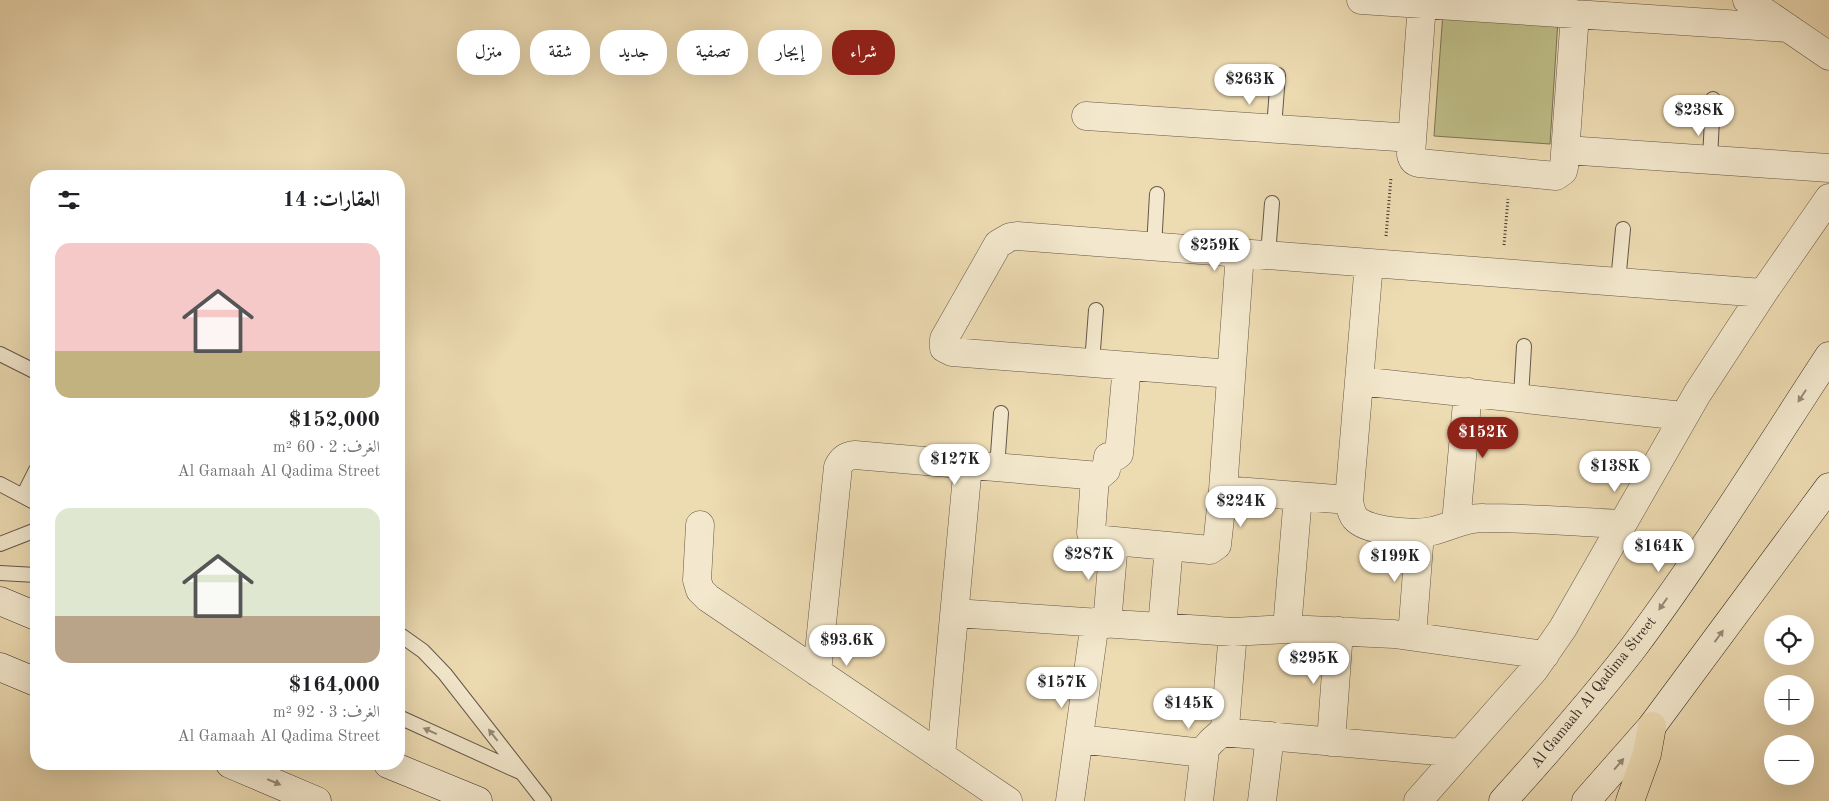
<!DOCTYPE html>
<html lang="ar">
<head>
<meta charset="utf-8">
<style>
	body { margin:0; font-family:"Old Standard TT",Amiri,serif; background:#f2f2f2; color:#202124; direction:rtl; height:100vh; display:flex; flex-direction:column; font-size:19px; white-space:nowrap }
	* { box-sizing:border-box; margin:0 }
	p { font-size:16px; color:#757577 }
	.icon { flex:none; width:28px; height:28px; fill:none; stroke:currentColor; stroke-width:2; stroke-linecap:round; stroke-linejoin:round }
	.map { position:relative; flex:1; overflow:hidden; direction:ltr }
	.sheet { position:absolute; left:30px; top:170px; width:375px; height:600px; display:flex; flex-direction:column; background:#fff; border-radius:20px; box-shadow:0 5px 20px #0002; direction:rtl }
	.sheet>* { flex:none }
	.banner { position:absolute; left:420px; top:30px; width:475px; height:45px; direction:rtl; display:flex; gap:10px }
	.fabs { position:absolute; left:1764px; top:615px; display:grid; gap:10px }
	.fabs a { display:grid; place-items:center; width:50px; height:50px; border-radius:50%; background:#fff; box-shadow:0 5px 20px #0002; font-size:25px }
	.price { position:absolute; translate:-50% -42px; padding:0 11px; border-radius:18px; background:#fff; color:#222; font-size:16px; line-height:32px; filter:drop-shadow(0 1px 2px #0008) }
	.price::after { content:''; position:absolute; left:50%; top:30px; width:15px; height:11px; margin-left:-8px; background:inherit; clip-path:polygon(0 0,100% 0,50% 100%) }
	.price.on { background:#8f2418; color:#fff }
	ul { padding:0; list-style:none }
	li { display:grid; align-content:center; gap:10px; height:265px; padding:0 25px }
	li span { display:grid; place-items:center; height:155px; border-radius:15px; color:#555 }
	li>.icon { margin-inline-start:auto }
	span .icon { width:90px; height:90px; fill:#fffc; stroke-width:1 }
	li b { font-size:21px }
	h2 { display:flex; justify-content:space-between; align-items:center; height:60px; padding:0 25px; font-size:21px }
	.tag { padding:0 18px; border-radius:20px; background:#fff; box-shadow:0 5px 20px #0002; font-size:18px; line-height:45px }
	.tag.on { background:#8f2418; color:#fff }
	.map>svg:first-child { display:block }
	.green { fill:#bebe88; stroke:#7b7456 }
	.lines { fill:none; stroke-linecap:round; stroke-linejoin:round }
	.lane-casing { stroke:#655748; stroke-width:16 }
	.street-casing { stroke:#655748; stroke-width:29 }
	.secondary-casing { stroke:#382b24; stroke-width:29 }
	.primary-casing { stroke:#382b24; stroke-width:29 }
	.path { stroke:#382b24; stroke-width:3; stroke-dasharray:1 2.5; stroke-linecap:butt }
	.lane { stroke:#f3e8cd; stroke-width:14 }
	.street { stroke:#f3e8cd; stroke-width:28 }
	.secondary { stroke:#f3e8cd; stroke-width:28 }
	.primary { stroke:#eddbb2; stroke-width:28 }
	.oneway { fill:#968a78 }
	.labels { text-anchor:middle; stroke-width:4.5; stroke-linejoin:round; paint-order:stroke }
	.street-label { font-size:15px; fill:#382b24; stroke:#f3e8cd }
</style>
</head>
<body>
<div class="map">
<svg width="1829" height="801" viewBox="0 0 1829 801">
	<rect width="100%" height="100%" fill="#eddbb2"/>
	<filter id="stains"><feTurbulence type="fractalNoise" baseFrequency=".004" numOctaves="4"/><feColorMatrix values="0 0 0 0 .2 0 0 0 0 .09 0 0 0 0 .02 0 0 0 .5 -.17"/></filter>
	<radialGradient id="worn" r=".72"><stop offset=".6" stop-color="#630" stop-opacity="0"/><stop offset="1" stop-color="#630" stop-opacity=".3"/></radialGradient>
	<!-- green -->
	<path class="green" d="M1443 12 1558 20 1550 144 1434 136Z"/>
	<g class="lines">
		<defs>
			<path id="lane" d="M1274 128 1278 75
				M1710 159 1713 99
				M1154 247 1157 194
				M1268 255 1272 203
				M1618 282 1623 229
				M0 354 36 372
				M1092 363 1096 310
				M1521 397 1524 346
				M997 468 1001 413
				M0 484 36 503
				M23 496 36 470
				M0 544 36 530
				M0 573 36 575
				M399 634 423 651 445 674 544 801
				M399 717 520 772"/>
			<path id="street" d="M1361 0 1788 28
				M1747 0 1829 56
				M1422 4 1411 154C1412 160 1414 162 1419 163L1556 176 1563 171 1564 167 1575 14
				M1086 116 1412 138
				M1566 150 1829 168
				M1369 263 1349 500C1350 507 1351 513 1355 518 1367 532 1415 535 1432 531 1450 527 1466 517 1484 518 1530 518 1576 522 1622 524
				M1231 374 952 352 944 348V339L998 244 1010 237 1017 236 1763 293
				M1359 381 1683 416
				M1095 477 1091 533 1094 539 1210 550 1217 545 1223 490 1240 253
				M1223 490 1349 500
				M1456 523 1468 392
				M700 525 697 580 700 590 708 598 1008 801
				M955 613 1233 632 1287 629 1394 634 1545 655
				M1107 624 1114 541
				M1162 627 1169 546
				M1287 629 1298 496
				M1412 636 1420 533
				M817 672 838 467C842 459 846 456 855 455L1099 476 1106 470 1108 457H1115L1119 454 1127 366
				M1222 732 1460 753
				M1079 739 1194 752C1206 752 1206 746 1214 739 1219 735 1222 733 1225 727L1233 632
				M1331 742 1339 631
				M941 756 968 465
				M1070 801 1095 622
				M1199 801 1205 750
				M1262 801 1270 736
				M1418 801 1534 670 1563 628 1697 394 1763 293 1829 198"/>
			<path id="secondary" d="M0 601 36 616
				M0 667 36 682
				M230 764 317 801
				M388 764 478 801
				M1503 801C1548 751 1592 701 1633 648 1703 554 1765 454 1829 356
				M1586 801 1652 726 1829 487"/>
			<path id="primary" d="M1630 801 1647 754 1652 726"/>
		</defs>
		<!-- lane casing -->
		<use href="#lane" class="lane-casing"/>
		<!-- street casing -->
		<use href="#street" class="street-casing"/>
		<!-- secondary casing -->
		<use href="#secondary" class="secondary-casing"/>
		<!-- primary casing -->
		<use href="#primary" class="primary-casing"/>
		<!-- path -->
		<path class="path" d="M1386 236 1391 178
			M1504 245 1508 199"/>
		<!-- lane -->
		<use href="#lane" class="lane"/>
		<!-- street -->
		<use href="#street" class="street"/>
		<!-- secondary -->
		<use href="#secondary" class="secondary"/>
		<!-- primary -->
		<use href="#primary" class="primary"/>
	</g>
	<!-- one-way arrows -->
	<defs><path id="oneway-solid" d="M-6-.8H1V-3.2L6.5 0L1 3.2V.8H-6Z" transform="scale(1.25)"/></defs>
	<g class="oneway">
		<use href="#oneway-solid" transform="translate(1802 396) rotate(123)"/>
		<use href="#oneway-solid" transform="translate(1663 604) rotate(125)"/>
		<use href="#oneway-solid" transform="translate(1719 636) rotate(-54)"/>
		<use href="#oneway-solid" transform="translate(430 731) rotate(-156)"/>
		<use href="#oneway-solid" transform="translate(493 735) rotate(-128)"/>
		<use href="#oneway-solid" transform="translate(1619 764) rotate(-49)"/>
		<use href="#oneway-solid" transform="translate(274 782) rotate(23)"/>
	</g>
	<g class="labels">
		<!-- street labels -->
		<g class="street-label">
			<text transform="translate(1593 692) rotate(-51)" y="5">Al Gamaah Al Qadima Street</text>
		</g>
	</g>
	<rect width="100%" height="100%" filter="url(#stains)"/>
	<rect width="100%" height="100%" fill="url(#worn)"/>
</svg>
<div class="fabs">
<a><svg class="icon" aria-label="locate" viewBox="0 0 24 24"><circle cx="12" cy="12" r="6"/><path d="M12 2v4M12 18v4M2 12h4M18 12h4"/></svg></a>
<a>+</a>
<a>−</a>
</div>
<b class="price" style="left:1250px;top:106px">$263K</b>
<b class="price" style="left:1699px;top:137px">$238K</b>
<b class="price" style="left:1215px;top:272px">$259K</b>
<b class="price on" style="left:1483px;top:459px">$152K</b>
<b class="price" style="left:955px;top:486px">$127K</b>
<b class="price" style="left:1615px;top:493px">$138K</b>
<b class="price" style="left:1241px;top:528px">$224K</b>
<b class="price" style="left:1659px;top:573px">$164K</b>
<b class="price" style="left:1089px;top:581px">$287K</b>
<b class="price" style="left:1395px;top:583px">$199K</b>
<b class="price" style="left:847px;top:667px">$93.6K</b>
<b class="price" style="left:1314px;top:685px">$295K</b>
<b class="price" style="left:1062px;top:709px">$157K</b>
<b class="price" style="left:1189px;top:730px">$145K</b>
<div class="banner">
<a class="tag on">شراء</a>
<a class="tag">إيجار</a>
<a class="tag">تصفية</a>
<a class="tag">جديد</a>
<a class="tag">شقة</a>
<a class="tag">منزل</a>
</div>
<section class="sheet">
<h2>العقارات: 14<svg class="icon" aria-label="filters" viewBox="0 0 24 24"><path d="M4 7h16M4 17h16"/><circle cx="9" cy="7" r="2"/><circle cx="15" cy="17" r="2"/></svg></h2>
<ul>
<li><span style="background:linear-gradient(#f6c9c9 70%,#c2b280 0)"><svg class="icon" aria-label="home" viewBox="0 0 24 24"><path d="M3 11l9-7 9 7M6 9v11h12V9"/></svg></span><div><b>$152,000</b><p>الغرف: 2 · 60 m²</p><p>Al Gamaah Al Qadima Street</p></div></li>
<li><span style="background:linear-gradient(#dfe7d0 70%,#b9a48a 0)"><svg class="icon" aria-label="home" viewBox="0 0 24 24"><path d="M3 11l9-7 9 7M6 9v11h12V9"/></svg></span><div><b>$164,000</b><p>الغرف: 3 · 92 m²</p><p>Al Gamaah Al Qadima Street</p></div></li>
</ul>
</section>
</div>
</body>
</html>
